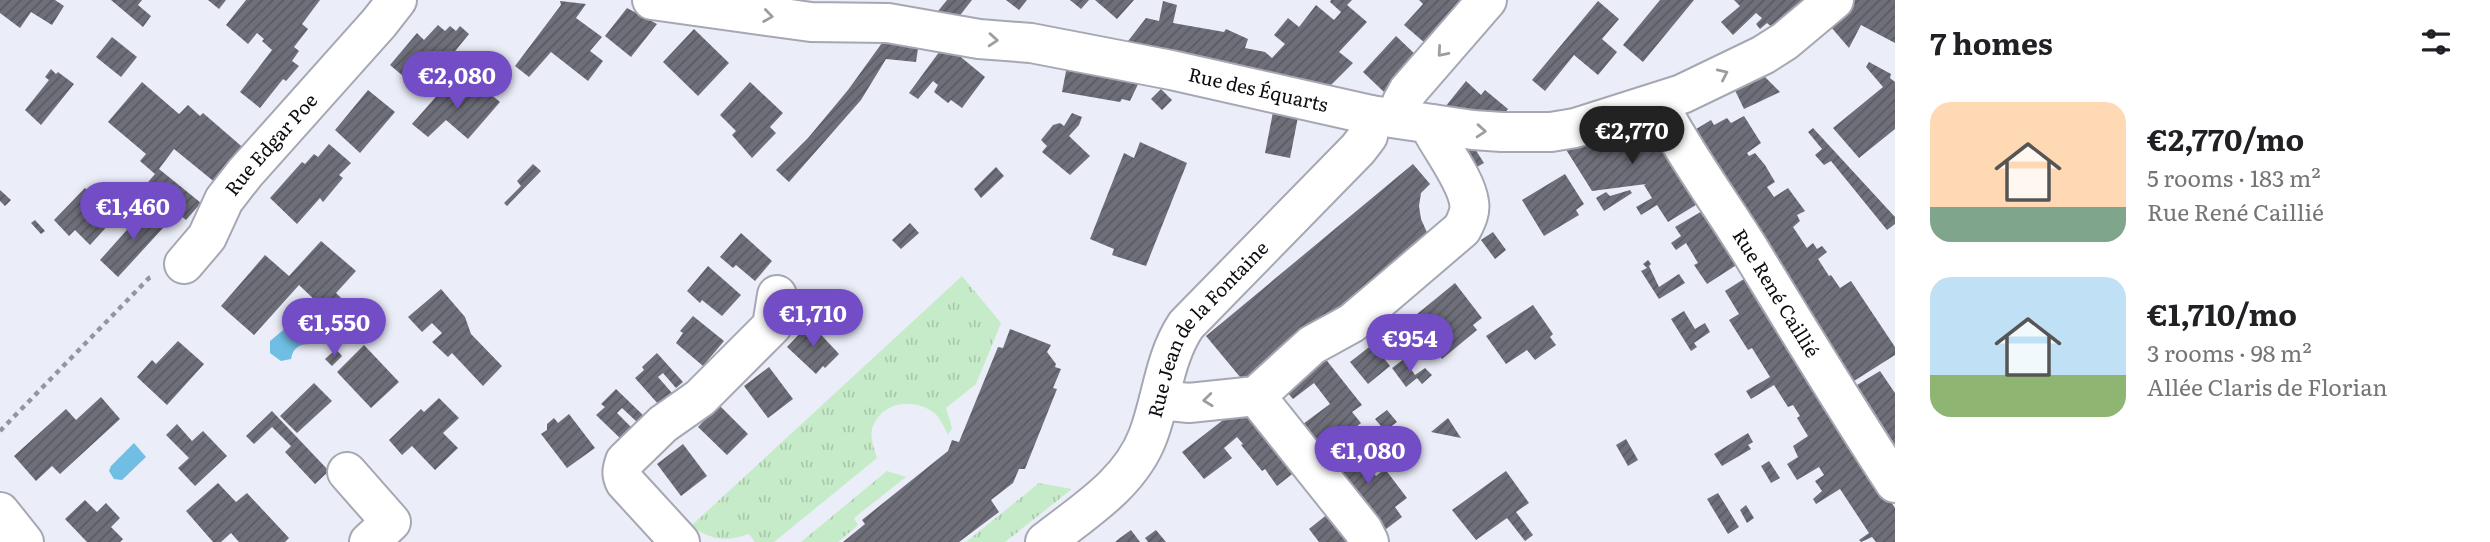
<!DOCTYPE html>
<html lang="en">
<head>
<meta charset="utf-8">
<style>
	body { margin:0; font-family:Literata,serif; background:#f6f6f6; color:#202124; height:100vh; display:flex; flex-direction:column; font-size:26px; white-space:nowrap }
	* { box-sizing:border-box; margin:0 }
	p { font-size:23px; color:#757577 }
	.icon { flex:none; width:38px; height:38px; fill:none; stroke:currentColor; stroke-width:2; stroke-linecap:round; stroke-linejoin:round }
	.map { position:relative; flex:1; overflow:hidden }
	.drawer { display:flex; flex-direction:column; background:#fff; width:595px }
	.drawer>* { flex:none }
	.price { position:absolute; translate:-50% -60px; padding:0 16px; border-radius:24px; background:#724dc6; color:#fff; font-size:23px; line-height:46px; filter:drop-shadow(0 2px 4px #0008) }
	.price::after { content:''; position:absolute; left:50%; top:42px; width:21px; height:16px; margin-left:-10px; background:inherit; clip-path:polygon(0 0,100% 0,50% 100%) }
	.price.current { background:#222; color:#fff }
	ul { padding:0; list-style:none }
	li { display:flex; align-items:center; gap:21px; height:175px; padding:0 35px }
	li span { display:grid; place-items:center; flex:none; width:196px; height:140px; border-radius:21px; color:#555 }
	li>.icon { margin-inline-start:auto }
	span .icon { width:84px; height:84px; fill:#fffc; stroke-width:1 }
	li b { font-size:30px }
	h2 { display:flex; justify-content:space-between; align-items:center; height:84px; padding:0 35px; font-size:30px }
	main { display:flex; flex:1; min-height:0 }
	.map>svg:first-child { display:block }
	.grass { fill:url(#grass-tufts) }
	.water { fill:#70bee3 }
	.building { fill:url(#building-hatch) }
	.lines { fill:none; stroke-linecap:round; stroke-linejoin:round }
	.minor-casing { stroke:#a5a7b2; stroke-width:42 }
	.path { stroke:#94969e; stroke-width:4.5; stroke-dasharray:5 5; stroke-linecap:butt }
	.minor { stroke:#fff; stroke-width:38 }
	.oneway { stroke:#9e9ea0 }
	.labels { text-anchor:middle; stroke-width:5; stroke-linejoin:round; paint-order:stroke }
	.street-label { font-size:19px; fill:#0d0d11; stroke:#ebedf8 }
</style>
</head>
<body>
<main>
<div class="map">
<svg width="1895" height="542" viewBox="0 0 1895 542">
	<defs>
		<pattern id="grass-tufts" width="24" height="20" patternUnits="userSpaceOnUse" patternTransform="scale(1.75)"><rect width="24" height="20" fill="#c6ebc8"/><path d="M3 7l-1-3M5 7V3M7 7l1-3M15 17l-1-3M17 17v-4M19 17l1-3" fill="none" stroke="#a9c8ab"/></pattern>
		<pattern id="building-hatch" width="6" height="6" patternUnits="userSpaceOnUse" patternTransform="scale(1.75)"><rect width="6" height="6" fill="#6e6f79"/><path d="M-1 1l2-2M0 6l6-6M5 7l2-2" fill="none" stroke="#595a62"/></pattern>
	</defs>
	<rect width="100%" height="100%" fill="#ebedf8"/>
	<!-- grass -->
	<path class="grass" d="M962 276 1001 323 976 384 946 408 952 428 948 435C944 427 940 417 933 412 914 398 883 401 873 426 869 436 874 448 877 458L774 542H755L749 534C725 542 712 540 691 526Z
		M887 471 906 477 854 518 858 525 838 542H801Z
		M1039 483 1072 489 1005 542H966Z"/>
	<!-- water -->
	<path class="water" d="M310 324V344C299 344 293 348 291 359L281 361 270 353V341L287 327Z
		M134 443 146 457 122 480 114 479 109 471 111 466Z"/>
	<!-- building -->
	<path class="building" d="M0 0H55L64 6 52 25 31 12 20 28 0 13Z
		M111 0H142L138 5 151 16 143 27Z
		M208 0H226L219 9Z
		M246 0H320L302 24 308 29 294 47 299 51 292 61 299 66 286 81 283 79 260 108 240 92 272 50 262 41 264 39 257 33 248 44 226 25Z
		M947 0H972L954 23 930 21Z
		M1006 0H1027L1019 10Z
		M1070 0H1089L1081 9Z
		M1095 0H1134L1117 19Z
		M1331 0H1352L1347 5 1367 22 1339 52 1353 63 1330 86 1284 82 1121 50 1146 18 1159 21 1163 1 1177 5 1173 23 1224 32 1226 29 1248 39 1245 48 1265 52 1272 58 1285 44 1274 35 1288 18 1299 27 1316 5 1334 20 1341 12 1330 2Z
		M1419 0H1467L1425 43 1404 25 1423 4Z
		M1660 0H1694L1643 62 1623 45Z
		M1734 0H1811L1774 29 1767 23 1760 29 1756 24 1762 18 1756 13 1733 35 1721 22 1740 6Z
		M1848 0H1895V43L1861 25 1849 48 1824 19Z
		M560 1 586 4 576 18 602 37 590 51 603 61 588 81 551 52 529 77 515 66 561 5Z
		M1598 1 1619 19 1602 39 1617 52 1598 75 1574 55 1545 91 1532 80Z
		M627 8 657 24 631 57 605 36Z
		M438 25 445 31 450 26 456 31 460 26 469 34 422 92 390 65 417 33 424 40Z
		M694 29 729 63 698 96 663 62Z
		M887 36 919 42 916 62 886 59 861 100 789 182 776 170 808 138 848 90Z
		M1396 36 1417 56 1384 92 1363 72Z
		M112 37 137 57 121 77 96 57Z
		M945 44 985 77 962 108 951 100 948 103 934 92 938 85 933 81 918 99 909 93Z
		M1869 62 1891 74 1890 78 1895 82V129L1859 158 1833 128 1883 87 1866 67Z
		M1067 66 1140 80 1130 101 1122 99 1120 102 1062 92Z
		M51 69 56 74 58 72 74 84 41 125 25 110 49 80 45 77Z
		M1759 71 1780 92 1744 109 1731 82Z
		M1466 81 1481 95 1485 90 1508 109 1498 121 1441 112Z
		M142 82 179 114 188 105 200 116 203 113 247 151 217 184 174 149 159 169 201 203 186 220 162 200 156 207 149 201 147 204 137 195 155 174 140 161 146 154 108 122Z
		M750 82 783 113 770 127 776 133 752 158 732 135 736 131 720 115Z
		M448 83 463 95 458 101 459 103 477 83 500 102 468 139 446 120 428 137 412 124Z
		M1161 89 1172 100 1162 110 1151 99Z
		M368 90 395 112 360 153 335 130Z
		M1273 112 1298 117 1290 158 1265 153Z
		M1072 113 1082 117 1079 125 1069 136 1090 156 1070 175 1042 152 1047 146 1041 140 1053 125 1060 123 1064 126Z
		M1744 116 1761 143 1747 153 1749 156 1755 153 1765 165 1775 182 1767 187 1774 197 1788 188 1805 211 1797 215 1800 221 1793 227 1807 248 1813 243 1817 249 1822 246 1827 252 1818 259 1829 276 1831 275 1840 288 1851 281 1895 347V355L1854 381 1693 131 1711 120 1714 125 1727 118 1731 123Z
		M1645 120 1699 203 1668 222 1657 205 1641 215 1636 207 1652 198 1644 185 1646 184 1592 191 1560 140Z
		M1813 128 1895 217V224L1887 230 1831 161 1824 165 1815 155 1822 149 1808 132Z
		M1446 135 1468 138 1484 163 1468 172Z
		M1140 142 1187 163 1146 266 1112 255 1114 249 1090 239 1124 153 1134 158Z
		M329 144 351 163 339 175 343 178 323 202 320 198 297 224 270 198 302 162 305 164 314 154 318 157Z
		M533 164 541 171 507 206 504 203 521 186 517 181Z
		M1413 164 1430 184 1421 193 1419 206 1421 219 1429 237 1250 389 1206 336Z
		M996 167 1004 176 981 198 974 189Z
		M1565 174 1584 204 1576 210 1579 215 1544 236 1522 200Z
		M116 184 133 198 90 245 75 230 69 236 54 220 85 188 100 201Z
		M0 190 11 200 5 206 0 201Z
		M1630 190 1632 193 1604 211 1596 198 1606 192 1610 196Z
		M159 210 168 218 161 226 163 228 118 277 100 260 144 211 152 218Z
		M1704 210 1738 264 1707 284 1694 265 1698 263 1686 243 1676 250 1671 243 1681 236 1675 227Z
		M35 220 45 231 41 234 31 223Z
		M910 223 919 233 901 249 892 240Z
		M1493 232 1506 250 1495 259 1481 240Z
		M741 233 772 261 755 281 736 265 733 268 720 257Z
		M321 241 356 271 336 293 371 327 358 341 299 285 254 335 221 306 265 255 289 276Z
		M1648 260 1651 264 1649 266 1659 287 1679 274 1685 283 1659 299 1641 271 1647 268 1643 264Z
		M708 266 741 295 722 316 702 300 700 303 687 291Z
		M1747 277 1895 508V542H1876L1872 537 1861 542 1859 540 1869 533 1840 489 1816 504 1813 499 1822 491 1815 481 1824 475 1819 467 1797 480 1787 464 1798 457 1793 446 1808 436 1797 418 1800 416 1793 405 1788 407 1774 385 1751 399 1746 391 1770 377 1752 348 1748 350 1729 320 1739 314 1725 291Z
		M1455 283 1482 318 1473 325 1477 330 1442 359 1428 342 1405 360 1389 337Z
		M441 289 465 317 471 334 502 366 483 386 452 353 448 357 432 342 442 333 432 323 422 332 408 317Z
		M1533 305 1553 334 1550 337 1556 345 1535 360 1527 350 1506 364 1486 336Z
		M1684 311 1695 329 1705 323 1710 332 1694 343 1697 347 1691 351 1671 319Z
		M693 316 724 341 703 366 676 343 683 333 680 331Z
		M810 323 839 354 825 368 823 366 816 374 787 347Z
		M1010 329 1051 345 1047 352 1056 364 1055 367 1061 369 1053 388 1057 389 1025 469H1019L1013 483 991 500 999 512 959 542H843L865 524 862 520 948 451 952 440 959 442 998 347 1003 348Z
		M178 341 204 364 167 405 137 377 152 360 156 364Z
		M1373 344 1390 366 1368 384 1350 362Z
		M364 345 399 382 371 408 337 372Z
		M336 349 342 356 332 366 325 359Z
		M1320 352 1362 405 1352 412 1361 423 1342 438 1333 427 1315 441 1303 424 1330 404 1314 383 1293 399 1279 383Z
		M657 353 683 382 676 388 663 373 658 377 672 393 659 405 635 378 644 370 642 367Z
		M1404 359 1415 375 1425 368 1432 375 1422 384 1417 378 1406 387 1392 368Z
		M769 367 793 399 768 418 744 386Z
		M1880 371 1895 393V445L1857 385Z
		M314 383 332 401 297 433 280 416Z
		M616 389 644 416 637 422 622 408 617 413 633 429 622 440 596 415 605 407 601 404Z
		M101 397 120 419 60 474 52 466 36 481 14 456 66 409 76 420Z
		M439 398 459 418 443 433 458 448 435 470 412 446 402 455 389 440 421 409 424 412Z
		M719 405 748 434 727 455 698 427Z
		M1241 406 1296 471 1277 486 1265 469 1262 471 1241 445 1243 444 1237 437 1224 448 1232 458 1204 479 1182 452Z
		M1387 410 1397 422 1385 431 1375 419Z
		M272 411 329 471 315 484 285 452 291 446 272 427 254 444 246 436Z
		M569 414 595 448 567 468 541 434 547 430V424L554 418 558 423Z
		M1448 418 1461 438 1431 432Z
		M177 424 192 441 203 431 227 456 195 486 178 468 189 458 166 435Z
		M1370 433 1384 452 1367 466 1376 476 1385 469 1407 498 1395 507 1402 517 1377 536 1327 473 1343 460 1340 457Z
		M1748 433 1753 442 1748 445 1751 449 1722 466 1714 454Z
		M1626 439 1638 460 1628 466 1616 445Z
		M683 444 707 476 681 496 657 464Z
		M1769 461 1780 478 1771 483 1761 466Z
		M1506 471 1529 503 1516 512 1533 535 1525 541 1507 518 1476 540 1452 510Z
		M218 483 236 502 247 493 289 538 285 542H239L231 533 221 542H213L186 511Z
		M1718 493 1739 527 1728 534 1707 499Z
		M85 500 97 512 106 503 120 518 111 527 123 539 120 542H87L65 519Z
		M1746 505 1754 518 1747 523 1740 510Z
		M1329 513 1350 542H1319L1309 529Z
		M1131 530 1140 542H1115L1120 538Z
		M1156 530 1166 542H1148L1145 538Z"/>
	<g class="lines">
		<defs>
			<g id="minor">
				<path id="s1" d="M652 0 811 22 888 23 979 39 1031 43 1171 70 1371 115 1473 130 1502 132H1551L1575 128 1682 94 1763 55 1785 41 1834 0"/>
				<path id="s2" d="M1658 103C1685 155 1720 202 1751 252 1798 329 1845 407 1895 483"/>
				<path d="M1397 118 1402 102 1408 91 1487 0"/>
				<path id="s3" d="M184 264 207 237 224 200 245 173 379 23 397 0"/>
				<path d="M1256 396 1363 530 1369 542"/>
				<path d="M1159 400 1189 403 1256 396 1312 345 1352 323 1462 229C1466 221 1471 212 1469 202 1466 181 1444 152 1433 132L1432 124"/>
				<path d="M347 472 391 522 369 542"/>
				<path d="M0 512 24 542"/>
				<path d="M680 542 625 482C621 474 622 470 625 461L663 424 700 398 772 326 777 295"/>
				<path id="s4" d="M1045 542C1083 512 1130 484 1148 436 1162 399 1164 358 1186 325L1358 149 1368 136 1371 115"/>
			</g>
		</defs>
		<!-- minor casing -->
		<use href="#minor" class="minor-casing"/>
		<!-- path -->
		<path class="path" d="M0 431 149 278 155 276"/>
		<!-- minor -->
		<use href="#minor" class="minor"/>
	</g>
	<!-- one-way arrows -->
	<defs><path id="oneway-chevron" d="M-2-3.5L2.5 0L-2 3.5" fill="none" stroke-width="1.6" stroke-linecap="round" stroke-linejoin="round" transform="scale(1.75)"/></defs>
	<g class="oneway">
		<use href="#oneway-chevron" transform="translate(768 16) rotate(8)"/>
		<use href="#oneway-chevron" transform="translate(993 40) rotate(4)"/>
		<use href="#oneway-chevron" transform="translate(1442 52) rotate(131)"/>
		<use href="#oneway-chevron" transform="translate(1723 74) rotate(-25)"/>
		<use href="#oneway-chevron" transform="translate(1481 131) rotate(4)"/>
		<use href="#oneway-chevron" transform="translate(1208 400) rotate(174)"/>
	</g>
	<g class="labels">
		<!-- street labels -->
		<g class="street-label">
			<text dy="7" stroke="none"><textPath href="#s1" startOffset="614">Rue des Équarts</textPath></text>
			<text dy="7" stroke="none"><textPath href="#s3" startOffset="149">Rue Edgar Poe</textPath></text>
			<text dy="7" stroke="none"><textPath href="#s2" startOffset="224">Rue René Caillié</textPath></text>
			<text dy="7" stroke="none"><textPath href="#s4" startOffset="275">Rue Jean de la Fontaine</textPath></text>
		</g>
	</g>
</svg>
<b class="price" style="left:457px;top:111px">€2,080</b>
<b class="price current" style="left:1632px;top:166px">€2,770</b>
<b class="price" style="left:133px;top:242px">€1,460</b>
<b class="price" style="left:813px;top:349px">€1,710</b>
<b class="price" style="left:334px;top:358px">€1,550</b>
<b class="price" style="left:1410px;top:374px">€954</b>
<b class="price" style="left:1368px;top:486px">€1,080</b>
</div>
<section class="drawer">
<h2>7 homes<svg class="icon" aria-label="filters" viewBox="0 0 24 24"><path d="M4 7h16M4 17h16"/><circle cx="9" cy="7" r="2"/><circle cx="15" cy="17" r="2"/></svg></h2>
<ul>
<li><span style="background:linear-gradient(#ffd9b3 75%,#7fa58c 0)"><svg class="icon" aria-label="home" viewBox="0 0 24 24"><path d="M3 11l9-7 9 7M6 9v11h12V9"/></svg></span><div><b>€2,770/mo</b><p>5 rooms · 183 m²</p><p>Rue René Caillié</p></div></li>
<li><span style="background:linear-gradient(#bfe0f5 70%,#8fb573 0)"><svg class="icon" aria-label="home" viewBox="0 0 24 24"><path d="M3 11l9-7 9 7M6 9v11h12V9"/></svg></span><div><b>€1,710/mo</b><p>3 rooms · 98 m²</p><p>Allée Claris de Florian</p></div></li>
</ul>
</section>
</main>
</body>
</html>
